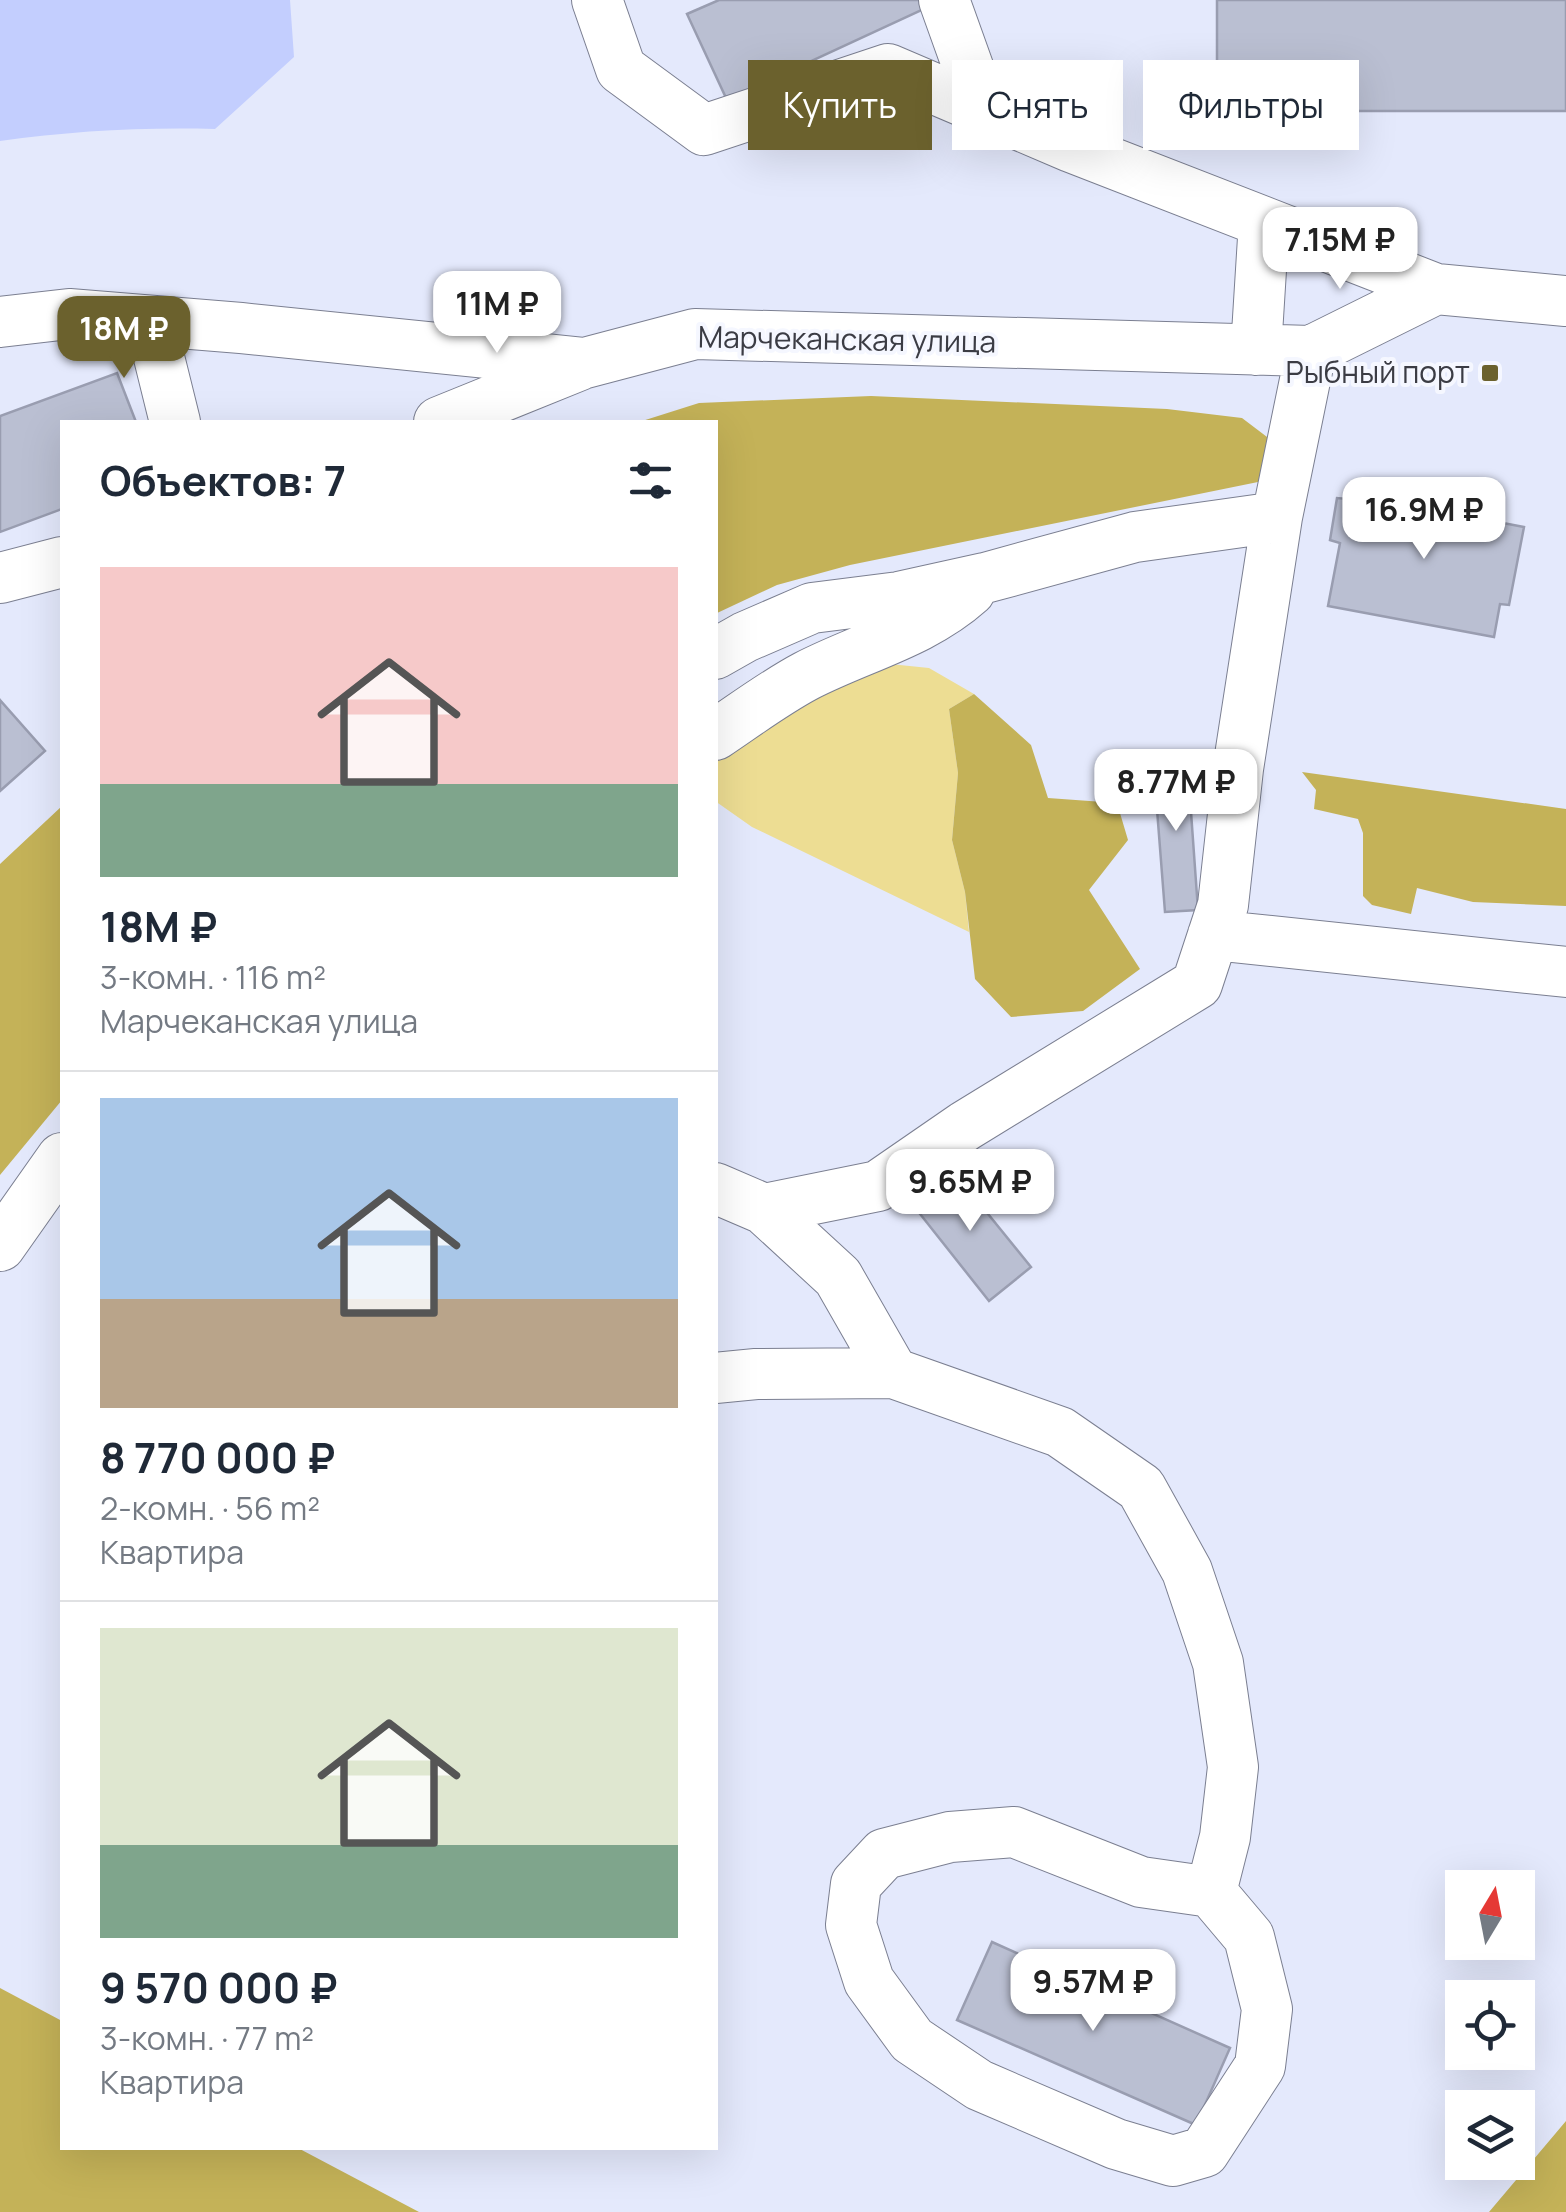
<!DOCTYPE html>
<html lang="ru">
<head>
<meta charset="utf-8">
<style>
	body { margin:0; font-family:Manrope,sans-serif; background:#f2f2f3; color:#1f2937; height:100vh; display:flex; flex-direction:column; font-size:38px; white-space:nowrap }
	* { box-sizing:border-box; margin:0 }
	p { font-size:32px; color:#747a83 }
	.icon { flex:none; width:55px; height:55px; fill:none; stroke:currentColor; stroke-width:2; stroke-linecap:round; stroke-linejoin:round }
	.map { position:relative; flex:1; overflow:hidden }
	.details { position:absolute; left:60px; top:420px; width:658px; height:1730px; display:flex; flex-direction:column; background:#fff; border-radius:0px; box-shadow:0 10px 40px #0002 }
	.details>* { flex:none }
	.banner { position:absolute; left:748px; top:60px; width:668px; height:90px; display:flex; gap:20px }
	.needle { width:65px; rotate:10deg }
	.buttons { position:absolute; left:1445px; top:1870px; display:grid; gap:20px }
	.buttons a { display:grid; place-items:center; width:90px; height:90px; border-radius:0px; background:#fff; box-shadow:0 10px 40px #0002; font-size:50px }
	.price { position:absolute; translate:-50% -85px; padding:0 22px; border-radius:20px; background:#fff; color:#222; font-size:32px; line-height:65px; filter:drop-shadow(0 2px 5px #0008) }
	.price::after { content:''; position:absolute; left:50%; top:60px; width:30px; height:22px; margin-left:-15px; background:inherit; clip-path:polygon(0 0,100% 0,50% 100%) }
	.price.active { background:#6b612d; color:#fff }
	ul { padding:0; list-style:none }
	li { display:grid; align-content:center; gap:20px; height:530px; padding:0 40px }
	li+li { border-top:2px solid #e0e1e3 }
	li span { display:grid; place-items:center; height:310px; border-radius:0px; color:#555 }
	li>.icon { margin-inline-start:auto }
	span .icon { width:180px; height:180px; fill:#fffc; stroke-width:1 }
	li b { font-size:42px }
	h2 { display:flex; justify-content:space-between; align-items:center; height:120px; padding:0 40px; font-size:42px }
	.tag { padding:0 35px; border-radius:0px; background:#fff; box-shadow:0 10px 40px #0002; font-size:35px; line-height:90px }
	.tag.active { background:#6b612d; color:#fff }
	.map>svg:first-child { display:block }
	.green { fill:#eddd93 }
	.forest { fill:#c4b258 }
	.water { fill:#c3cefe }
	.building { fill:#babfd2; stroke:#999db0; stroke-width:2.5 }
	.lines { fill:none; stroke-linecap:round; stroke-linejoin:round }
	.minor-casing { stroke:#7b7f91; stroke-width:52 }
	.minor { stroke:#fff; stroke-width:50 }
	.poi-dot { fill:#6b612d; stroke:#f5f7ff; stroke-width:4 }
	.labels { text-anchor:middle; stroke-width:8; stroke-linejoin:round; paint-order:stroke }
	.street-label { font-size:30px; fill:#3b3c44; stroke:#f5f7ff }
	.poi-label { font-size:30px; fill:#3b3c44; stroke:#f5f7ff; text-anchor:end }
</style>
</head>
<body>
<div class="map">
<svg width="1566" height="2212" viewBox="0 0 1566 2212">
	<rect width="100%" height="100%" fill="#e4e9fc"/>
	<!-- green -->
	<path class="green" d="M890 664 929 668 974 694 949 709 958 773 952 840 965 892 969 932 752 827 715 801V762L762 724Z"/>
	<!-- forest -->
	<path class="forest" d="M871 396 1167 409 1242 418 1275 443 1272 462 1258 482 850 565 777 585 715 614V422H639L699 403Z
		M974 694 1031 745 1048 798 1117 803 1128 840 1089 890 1140 969 1083 1011 1011 1017 975 979 965 892 952 840 958 773 949 709Z
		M1302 772 1566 809V906L1473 902 1417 888 1411 914 1372 905 1363 896V833L1358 819 1314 809 1316 790Z
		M62 806V1100L0 1175V864Z
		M0 1988 62 2021V2148H298L419 2212H0Z
		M1566 2121V2212H1489Z"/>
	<!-- water -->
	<path class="water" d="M0 0H290L294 57 215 129C143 127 71 131 0 141Z"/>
	<!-- building -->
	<path class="building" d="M719 0H920L924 9 727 100 687 14Z
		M1217 0H1566V111H1217Z
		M117 373 136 422H62V509L0 532V416Z
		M1466 485 1482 489 1477 518 1524 527 1509 605 1500 604 1494 637 1328 606 1340 543 1330 540 1337 498 1348 499 1349 491 1461 512Z
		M0 700 45 751 0 791Z
		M1187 756 1198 910 1165 912 1153 758Z
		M950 1167 1031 1267 989 1301 909 1200Z
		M992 1942 1230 2048 1196 2125 957 2020Z"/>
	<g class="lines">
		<defs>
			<path id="minor" d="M597 0 621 69 704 130 888 69 1071 147 1436 289
				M944 0 983 109
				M150 321 175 422
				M0 322 69 314 241 328 585 363 695 334 1311 351 1436 289 1566 301
				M1256 350 1264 222
				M439 422 580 365
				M0 578 62 562
				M715 654 745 637 812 608 899 597 985 578 1135 537 1277 517
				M715 735C745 715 774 693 806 676 862 647 922 634 970 591
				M1213 935 1566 972
				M715 1188 764 1209 838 1277 893 1373
				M764 1209 878 1186 965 1126 1197 984 1223 905 1238 769 1277 517 1311 351
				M0 1246 62 1158
				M715 1378 756 1374 893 1373 1060 1432 1141 1488 1187 1571 1218 1663 1233 1767 1225 1837 1211 1892
				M1014 1832 1141 1882 1211 1892 1249 1937 1267 2009 1260 2066 1204 2152 1173 2161 1116 2144 979 2085 912 2040 869 1981 851 1925 856 1884 884 1854 950 1837Z"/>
		</defs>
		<!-- minor casing -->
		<use href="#minor" class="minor-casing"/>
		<!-- minor -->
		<use href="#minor" class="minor"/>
	</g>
	<!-- markers -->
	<rect class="poi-dot" x="1480" y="363" width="20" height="20" rx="5"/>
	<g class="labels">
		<!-- street labels -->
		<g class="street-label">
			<text transform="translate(847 340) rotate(1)" y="10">Марчеканская улица</text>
		</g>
		<!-- poi labels -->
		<g class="poi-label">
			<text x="1470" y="383">Рыбный порт</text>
		</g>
	</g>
</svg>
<div class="buttons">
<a><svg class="needle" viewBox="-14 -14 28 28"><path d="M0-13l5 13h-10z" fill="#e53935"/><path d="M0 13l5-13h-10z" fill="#747a83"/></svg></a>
<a><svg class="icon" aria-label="locate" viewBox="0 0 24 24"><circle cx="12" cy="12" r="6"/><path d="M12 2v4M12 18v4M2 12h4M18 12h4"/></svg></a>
<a><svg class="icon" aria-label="layers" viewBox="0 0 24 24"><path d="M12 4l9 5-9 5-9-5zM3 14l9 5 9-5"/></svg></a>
</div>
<b class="price" style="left:1340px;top:292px">7.15M ₽</b>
<b class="price" style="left:497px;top:356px">11M ₽</b>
<b class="price active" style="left:124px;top:381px">18M ₽</b>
<b class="price" style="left:1424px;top:562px">16.9M ₽</b>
<b class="price" style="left:1176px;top:834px">8.77M ₽</b>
<b class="price" style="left:970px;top:1234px">9.65M ₽</b>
<b class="price" style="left:1093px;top:2034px">9.57M ₽</b>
<div class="banner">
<a class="tag active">Купить</a>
<a class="tag">Снять</a>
<a class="tag">Фильтры</a>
</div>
<section class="details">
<h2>Объектов: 7<svg class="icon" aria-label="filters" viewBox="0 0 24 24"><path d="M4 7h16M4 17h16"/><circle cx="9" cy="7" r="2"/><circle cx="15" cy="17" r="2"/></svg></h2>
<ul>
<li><span style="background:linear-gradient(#f6c9c9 70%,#7fa58c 0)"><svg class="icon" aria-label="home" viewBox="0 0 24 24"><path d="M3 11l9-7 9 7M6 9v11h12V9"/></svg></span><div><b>18M ₽</b><p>3-комн. · 116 m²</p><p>Марчеканская улица</p></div></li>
<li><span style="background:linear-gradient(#a9c7e8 65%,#b9a48a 0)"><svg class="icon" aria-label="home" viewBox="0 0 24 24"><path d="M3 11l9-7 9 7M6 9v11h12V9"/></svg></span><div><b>8 770 000 ₽</b><p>2-комн. · 56 m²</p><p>Квартира</p></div></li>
<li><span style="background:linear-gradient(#dfe7d0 70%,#7fa58c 0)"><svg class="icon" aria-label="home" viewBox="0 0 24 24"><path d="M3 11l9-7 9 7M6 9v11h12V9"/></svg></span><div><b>9 570 000 ₽</b><p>3-комн. · 77 m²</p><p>Квартира</p></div></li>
</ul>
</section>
</div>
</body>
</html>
